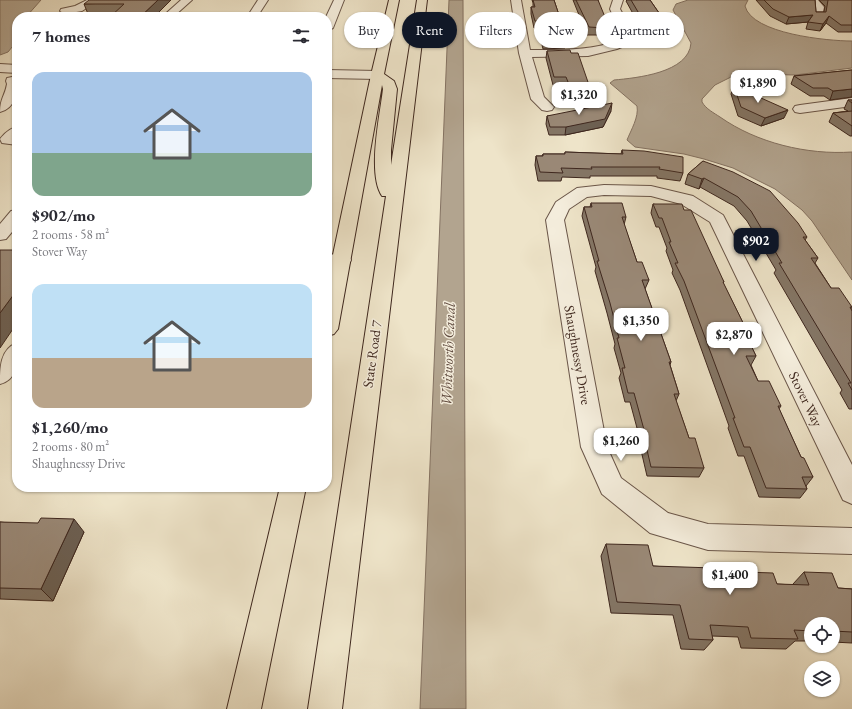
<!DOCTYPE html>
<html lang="en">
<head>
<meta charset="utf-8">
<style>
	body { margin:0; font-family:"EB Garamond",serif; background:#f7f7f7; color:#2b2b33; height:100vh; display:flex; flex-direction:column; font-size:15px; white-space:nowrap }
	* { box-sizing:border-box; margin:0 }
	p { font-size:13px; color:#7c7c81 }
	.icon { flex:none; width:22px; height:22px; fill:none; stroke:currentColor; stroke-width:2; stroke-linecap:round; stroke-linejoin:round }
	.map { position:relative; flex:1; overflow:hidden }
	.panel { position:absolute; left:12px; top:12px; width:320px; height:480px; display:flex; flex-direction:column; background:#fff; border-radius:16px; box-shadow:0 1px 3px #0004 }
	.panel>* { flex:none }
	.banner { position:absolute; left:344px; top:12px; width:380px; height:36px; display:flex; gap:8px }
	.buttons { position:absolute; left:804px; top:617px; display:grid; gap:8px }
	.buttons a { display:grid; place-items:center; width:36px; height:36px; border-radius:50%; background:#fff; box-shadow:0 1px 3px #0004; font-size:20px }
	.price { position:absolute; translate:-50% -34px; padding:0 9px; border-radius:8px; background:#fff; color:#222; font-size:13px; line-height:26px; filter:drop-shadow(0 1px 2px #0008) }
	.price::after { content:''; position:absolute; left:50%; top:24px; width:12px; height:9px; margin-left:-6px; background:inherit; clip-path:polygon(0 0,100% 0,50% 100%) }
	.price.on { background:#111827; color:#fff }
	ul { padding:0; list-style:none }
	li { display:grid; align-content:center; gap:8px; height:212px; padding:0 20px }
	li span { display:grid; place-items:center; height:124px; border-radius:12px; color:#555 }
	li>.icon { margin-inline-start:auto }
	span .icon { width:72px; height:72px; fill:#fffc; stroke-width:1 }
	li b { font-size:17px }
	h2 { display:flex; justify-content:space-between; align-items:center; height:48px; padding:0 20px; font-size:17px }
	.pill { padding:0 14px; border-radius:18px; background:#fff; box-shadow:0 1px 3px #0004; font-size:14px; line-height:36px }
	.pill.on { background:#111827; color:#fff }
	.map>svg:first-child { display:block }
	.water { fill:#b2a48f; stroke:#847262 }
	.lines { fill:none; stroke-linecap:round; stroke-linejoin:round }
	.minor-casing { stroke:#6a5649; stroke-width:2 }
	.major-casing { stroke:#3e271e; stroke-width:2 }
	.minor { fill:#f4eddc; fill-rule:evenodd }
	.major { fill:#eee4c9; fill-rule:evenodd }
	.wall { fill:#847666; stroke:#3e271e }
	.shaded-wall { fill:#6c6053; stroke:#3e271e }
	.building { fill:#9a8977; stroke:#3e271e }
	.labels { text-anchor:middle; stroke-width:3; stroke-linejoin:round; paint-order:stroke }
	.street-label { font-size:14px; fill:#3e271e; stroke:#f4eddc }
	.water-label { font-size:15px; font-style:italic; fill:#614c40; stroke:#f4eddc }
</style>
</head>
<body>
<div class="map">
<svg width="852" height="709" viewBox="0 0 852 709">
	<rect width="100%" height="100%" fill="#eee4c9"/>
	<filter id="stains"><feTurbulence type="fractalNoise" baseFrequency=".005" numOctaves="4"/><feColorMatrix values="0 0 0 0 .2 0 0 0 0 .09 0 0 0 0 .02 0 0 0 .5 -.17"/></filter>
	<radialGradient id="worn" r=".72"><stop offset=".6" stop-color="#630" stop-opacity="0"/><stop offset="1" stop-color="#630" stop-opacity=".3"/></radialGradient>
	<!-- water -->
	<path class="water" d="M0 0H41L26 17H17V41L8 52 0 55Z
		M449 0H463L466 709H420Z
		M688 0H748L745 6C752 34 828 41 852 41V68L795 75 754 74 731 77 715 85 702 99V102C706 109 714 113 720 117 757 143 807 155 852 152V280L812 221 802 210 775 189 733 168 704 159 684 154 635 147 627 140C631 130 639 117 637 106L610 83 614 80C636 78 689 73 691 43L673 10 676 4Z"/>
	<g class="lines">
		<defs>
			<path id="minor" d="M87 0H99L82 11 65 14 60 11 61 9 75 6Z
				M181 0H192L173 17H162Z
				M258 0H268L257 17H247Z
				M334 0H344L333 28 327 31 326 17Z
				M511 0H521L530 50C561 50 591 51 620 40L621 33 610 9 613 0H623L620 9 633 33 629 44 617 49 588 56 532 57 544 97 554 107 552 110 547 111 542 110 531 99 519 53Z
				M808 0H818L824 7 822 18H814L813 16 814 7Z
				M0 64 17 65V73L0 72Z
				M327 70 377 71 381 72 383 75 381 78 377 79 327 78Z
				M12 77 17 79C17 92 16 108 0 112 0 98 5 96 7 84L6 81 7 78Z
				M852 98V106L800 113 795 112 793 109 795 106 800 105Z
				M17 127V145L2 143 0 139C4 134 10 128 17 127Z
				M604 185 651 186 693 196 723 215 852 465V504L843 500 710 222 681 204 651 196 604 195 587 197 569 209 564 220 607 447 621 478 668 513 708 524 852 528V554L708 550 650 533 602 494 581 447 546 220 556 202 577 188Z
				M17 210V226L6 239 0 240V224L11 211Z
				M327 254 349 256 351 260 349 264 327 266Z
				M17 343C17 360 19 379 0 384 0 368 0 349 17 343Z"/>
			<path id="major" d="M389 0H399L384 74 394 81 397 89 391 150V165L417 0H427L342 709H308L386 196H382C367 174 380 115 383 89L382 85 338 329 334 334 327 336V283L371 75Z
				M280 487H306L261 709H227Z"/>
		</defs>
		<!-- minor casing -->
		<use href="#minor" class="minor-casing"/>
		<!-- major casing -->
		<use href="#major" class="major-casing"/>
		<!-- minor -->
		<use href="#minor" class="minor"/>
		<!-- major -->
		<use href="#major" class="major"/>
	</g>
	<!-- wall -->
	<path class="wall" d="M171 0 154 17H110L113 14H88L84 4Z
		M532 0H554L563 27V31L566 41 565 48 543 49 538 28H534L531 14V7H533V3Z
		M573 0H598L604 28 602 35H587Z
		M627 0H650L666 23 664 30H642L626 1Z
		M756 0H815L816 12H824L825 6 819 0H852V32H838L826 23 820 31 806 29 808 22 786 24 770 16Z
		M547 51 571 53 590 88 588 96 568 95 565 85H553L546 58Z
		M852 70 830 100 824 96H810L791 84 794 76Z
		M734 86 784 118 761 126 738 116 731 94Z
		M848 100H852V136H850L829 122 833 113 848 111 844 109Z
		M611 111 603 127 565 135H549L546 124 547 116Z
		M622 150 683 173 680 181 657 178V176H590V178L562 177 561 181H538L535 165 536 156H542L543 154H565V152L621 154Z
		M703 161 807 237 805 240 818 258 815 263 831 288 852 307 851 309 852 311V409H849L840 393 842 390 774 273 776 270 747 221 734 206 700 187 699 189 685 184 688 174Z
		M591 203 626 217 624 225 637 262 649 280 645 289 671 362 670 365 679 394 676 401 689 438 704 468 699 477 647 476 640 446 641 443 630 402H625L619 378 621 373 614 348 615 344 607 313 595 271 596 267 582 216 584 207H590Z
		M653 204 684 210 724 282 723 283 751 339 749 342 756 356 751 365 758 381 781 406 779 409 801 457 813 477 806 486 807 489 800 498 759 497 744 456H738L728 428 729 426 680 290 672 273 673 270 666 251 667 248 659 227H656L651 213Z
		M0 522 84 532 53 601 0 599Z
		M606 544 653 566 715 571 777 584 793 585V584L804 572 838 588 852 589V643L833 642V624H811V641H795L786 649 741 648 738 637 712 636 713 640 704 650 681 649 673 615 611 613 601 556Z"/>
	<!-- shaded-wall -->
	<path class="shaded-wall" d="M158 0H171L154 17H140Z
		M813 15 808 22 786 24 789 17Z
		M829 16 826 23 820 31 823 24Z
		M852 89V97L830 100 833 91Z
		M612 103 611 111 603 127 565 135 566 127Z
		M788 110 784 118 761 126 765 118Z
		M704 178 700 187 699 189 702 179Z
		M17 290V323L0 348V313Z
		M74 519 84 532 53 601 41 589Z"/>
	<!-- building -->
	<path class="building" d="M89 0H158L140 17H110L124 4H84Z
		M533 0H554L563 27H561L566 41H544L539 21H535L531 7H535Z
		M576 0H598L605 17 604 28 589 27Z
		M631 0H650L666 23 644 22Z
		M764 0H815L816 12H826L828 0H852V25H841L829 16 823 24 808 22 813 15 789 17 773 9Z
		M570 50 571 53H578L590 88 570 87 566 77H554L547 51Z
		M852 70V89L833 91 828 88H813L794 76Z
		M734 86 788 110 765 118 741 107Z
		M848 100H852V103Z
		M612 103 605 119 566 127H550L547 116Z
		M852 111V126L833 113Z
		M622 150 644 151 683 157V173L659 169 660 167H591L592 169 561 168 563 173 540 172 536 156H543V154H565V152L623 154Z
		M703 161 733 172 770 191 798 223 807 237H803L818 258H811L831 288H839L852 307H850L852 311V390L848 383H851L779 263H782L751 211 738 197 704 178 702 179 688 174Z
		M591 203H622L626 217H622L637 262H642L649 280H642L671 362H669L679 394H674L689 438H695L704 468 651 467 644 437H646L634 393H628L622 368H625L617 338H619L610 303 597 261H599L584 207H592Z
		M653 204H682L684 210H691L724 282H723L751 339H748L756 356H746L758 381H769L781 406H778L801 457 804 458 813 477H802L807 489 766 488 750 447H744L733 418H735L684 281 675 263H678L669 242H671L662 218H659Z
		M0 250H17V290L0 313Z
		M41 518 74 519 41 589 0 588V522L38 523Z
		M606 544 648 545 653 566 714 568 715 571 773 573 777 584 809 585 804 572 832 573 838 588 852 589V632L833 631V624H811V631L794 630 798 639 751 638 748 627 710 625 713 640 689 639 680 605 617 602Z"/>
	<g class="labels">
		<!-- street labels -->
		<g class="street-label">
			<text transform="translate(372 354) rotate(-82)" y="5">State Road 7</text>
			<text transform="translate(578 355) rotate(80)" y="5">Shaughnessy Drive</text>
			<text transform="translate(806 399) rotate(64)" y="5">Stover Way</text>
		</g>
		<!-- water labels -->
		<g class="water-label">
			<text transform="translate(448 354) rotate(-88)" y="5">Whitworth Canal</text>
		</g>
	</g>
	<rect width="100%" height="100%" filter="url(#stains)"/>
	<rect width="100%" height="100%" fill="url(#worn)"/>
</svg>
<div class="buttons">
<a><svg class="icon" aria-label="locate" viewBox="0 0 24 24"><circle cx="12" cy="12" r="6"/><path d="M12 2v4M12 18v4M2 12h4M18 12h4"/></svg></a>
<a><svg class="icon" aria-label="layers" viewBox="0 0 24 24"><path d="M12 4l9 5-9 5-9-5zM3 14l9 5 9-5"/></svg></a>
</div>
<b class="price" style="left:758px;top:104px">$1,890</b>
<b class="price" style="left:579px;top:116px">$1,320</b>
<b class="price on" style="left:756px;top:262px">$902</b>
<b class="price" style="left:641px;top:342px">$1,350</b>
<b class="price" style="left:734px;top:356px">$2,870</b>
<b class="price" style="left:621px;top:462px">$1,260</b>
<b class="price" style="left:730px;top:596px">$1,400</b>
<div class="banner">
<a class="pill">Buy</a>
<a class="pill on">Rent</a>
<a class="pill">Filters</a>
<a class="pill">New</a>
<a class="pill">Apartment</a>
</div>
<section class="panel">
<h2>7 homes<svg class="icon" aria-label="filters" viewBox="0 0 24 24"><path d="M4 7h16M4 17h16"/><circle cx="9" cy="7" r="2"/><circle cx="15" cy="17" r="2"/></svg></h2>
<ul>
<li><span style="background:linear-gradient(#a9c7e8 65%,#7fa58c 0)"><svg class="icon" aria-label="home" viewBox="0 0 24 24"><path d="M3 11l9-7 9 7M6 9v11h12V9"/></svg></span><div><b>$902/mo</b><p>2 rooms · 58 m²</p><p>Stover Way</p></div></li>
<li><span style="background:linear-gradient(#bfe0f5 60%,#b9a48a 0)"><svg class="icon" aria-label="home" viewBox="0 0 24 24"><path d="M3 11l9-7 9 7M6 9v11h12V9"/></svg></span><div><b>$1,260/mo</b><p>2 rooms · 80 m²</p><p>Shaughnessy Drive</p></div></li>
</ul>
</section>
</div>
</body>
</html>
